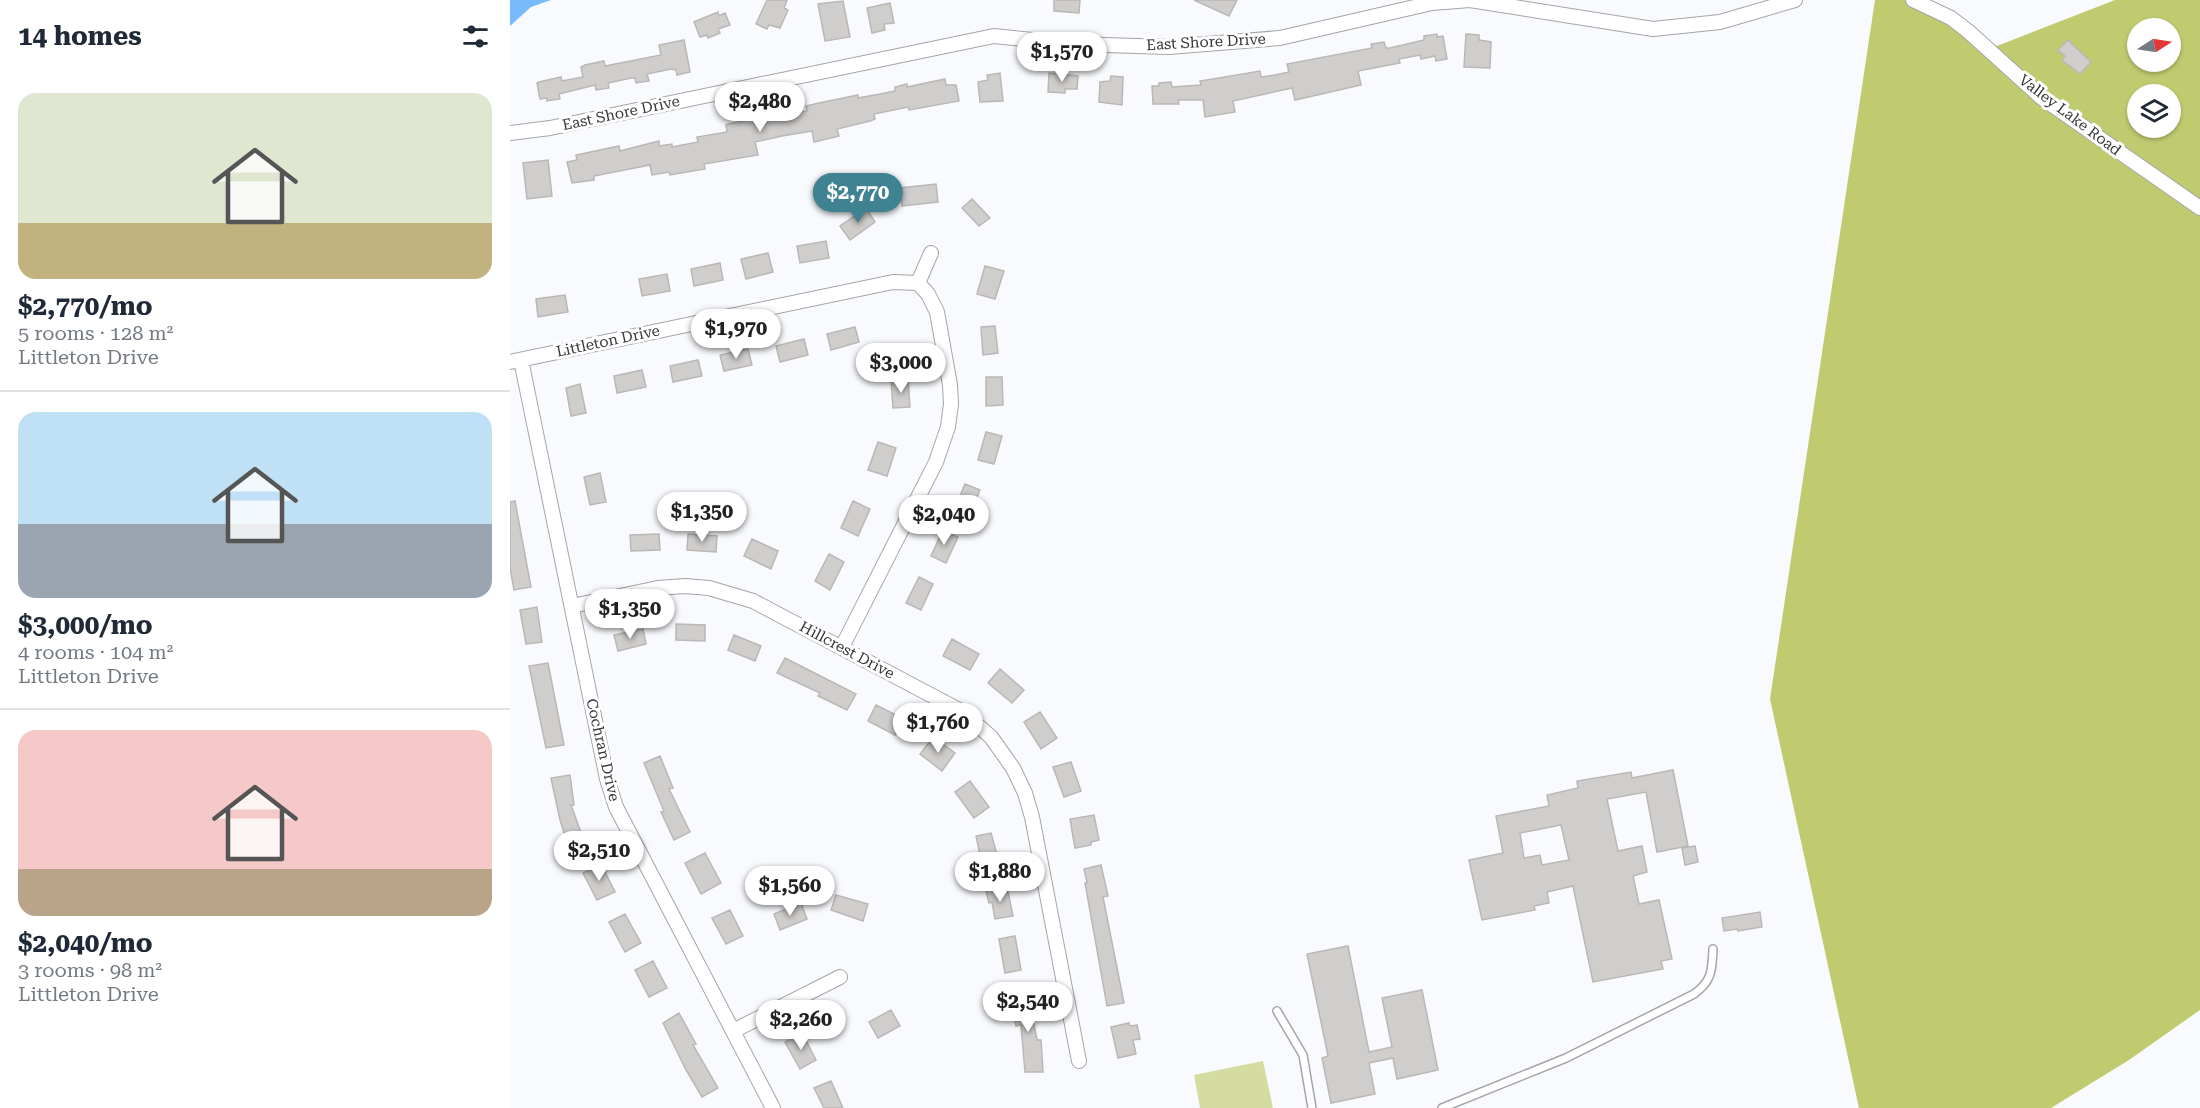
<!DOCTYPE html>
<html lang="en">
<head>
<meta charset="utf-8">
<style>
	body { margin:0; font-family:"Roboto Serif",serif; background:#f2f2f3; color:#1f2937; height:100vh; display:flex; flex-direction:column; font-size:22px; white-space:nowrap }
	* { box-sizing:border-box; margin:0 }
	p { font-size:20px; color:#747a83 }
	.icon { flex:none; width:33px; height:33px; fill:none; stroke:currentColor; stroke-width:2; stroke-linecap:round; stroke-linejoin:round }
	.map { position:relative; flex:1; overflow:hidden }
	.details { display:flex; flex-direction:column; background:#fff; width:510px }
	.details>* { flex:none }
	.needle { width:39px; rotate:78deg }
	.controls { position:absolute; left:1617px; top:18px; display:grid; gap:12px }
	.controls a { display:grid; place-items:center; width:54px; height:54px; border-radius:50%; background:#fff; box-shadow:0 2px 4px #0004; font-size:30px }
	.price { position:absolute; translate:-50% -51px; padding:0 14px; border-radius:21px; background:#fff; color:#222; font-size:20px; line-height:39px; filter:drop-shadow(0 2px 3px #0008) }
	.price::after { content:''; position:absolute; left:50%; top:36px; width:18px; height:14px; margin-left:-9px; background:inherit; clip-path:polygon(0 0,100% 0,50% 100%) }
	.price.on { background:#3f8292; color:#fff }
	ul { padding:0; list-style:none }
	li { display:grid; align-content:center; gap:12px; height:318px; padding:0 18px }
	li+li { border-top:2px solid #e0e1e3 }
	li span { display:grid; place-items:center; height:186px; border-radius:18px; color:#555 }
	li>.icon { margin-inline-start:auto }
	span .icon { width:108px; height:108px; fill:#fffc; stroke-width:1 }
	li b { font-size:26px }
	h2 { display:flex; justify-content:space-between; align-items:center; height:72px; padding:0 18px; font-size:26px }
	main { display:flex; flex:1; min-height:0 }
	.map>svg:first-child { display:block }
	.green { fill:#d4dd9f }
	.forest { fill:#c0cb70; fill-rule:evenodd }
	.water { fill:#77bbfc }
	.building { fill:#d0cecc; stroke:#bab7b5; stroke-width:1.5; fill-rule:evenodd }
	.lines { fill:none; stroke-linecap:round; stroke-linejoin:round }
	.service-casing { stroke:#a4a5a8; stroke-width:10 }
	.minor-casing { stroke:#a4a5a8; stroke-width:16 }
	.service { stroke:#fff; stroke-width:7 }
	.minor { stroke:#fff; stroke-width:14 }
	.labels { text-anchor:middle; stroke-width:6; stroke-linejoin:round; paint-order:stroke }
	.street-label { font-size:15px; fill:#353637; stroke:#fff }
</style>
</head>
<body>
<main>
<section class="details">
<h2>14 homes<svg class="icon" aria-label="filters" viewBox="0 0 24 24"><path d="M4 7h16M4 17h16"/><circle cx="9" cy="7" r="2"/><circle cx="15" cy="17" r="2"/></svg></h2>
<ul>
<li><span style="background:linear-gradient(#dfe7d0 70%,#c2b280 0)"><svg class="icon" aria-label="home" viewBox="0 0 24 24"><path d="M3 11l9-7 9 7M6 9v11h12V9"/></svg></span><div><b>$2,770/mo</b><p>5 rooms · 128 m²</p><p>Littleton Drive</p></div></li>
<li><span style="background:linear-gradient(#bfe0f5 60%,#9aa5b1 0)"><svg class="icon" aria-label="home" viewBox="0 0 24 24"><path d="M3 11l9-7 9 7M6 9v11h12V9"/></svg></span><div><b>$3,000/mo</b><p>4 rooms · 104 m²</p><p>Littleton Drive</p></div></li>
<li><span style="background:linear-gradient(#f6c9c9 75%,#b9a48a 0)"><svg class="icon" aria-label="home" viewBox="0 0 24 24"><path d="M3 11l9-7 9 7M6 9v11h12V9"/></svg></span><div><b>$2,040/mo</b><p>3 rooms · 98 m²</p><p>Littleton Drive</p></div></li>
</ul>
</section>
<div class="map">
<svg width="1690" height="1108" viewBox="0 0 1690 1108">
	<rect width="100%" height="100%" fill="#f8fafd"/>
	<!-- green -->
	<path class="green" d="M753 1061 763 1108H690L684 1075Z"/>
	<!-- forest -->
	<path class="forest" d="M1365 0H1413L1474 51 1605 0H1690V1010L1619 1060 1541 1108H1349L1260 699ZM1628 28H1660V62H1628ZM1628 94H1660V128H1628Z"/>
	<!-- water -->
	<path class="water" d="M0 0H41L21 7 0 26Z"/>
	<!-- building -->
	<path class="building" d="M257 0H277L274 8 278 10 270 28 259 25 257 29 246 24Z
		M544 0H570L569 13 544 11Z
		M684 0H727L719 16Z
		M333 1 340 37 315 41 308 4Z
		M380 3 384 23 374 24 375 30 362 33 357 8Z
		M208 12 209 16 215 13 220 25 208 29 210 33 198 38 197 35 190 37 184 22Z
		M927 34V37L933 36 937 59 926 61 925 56 911 59 910 55 889 59 890 63 848 71 851 85 785 100 782 88 723 101 725 112 695 117 693 100H668L669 104H643L642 86H649V83L661 82 662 87 691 85 690 81 750 71 751 77 765 75 779 72 777 64 862 48 861 44 874 42 876 48H880L914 40V36Z
		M956 34 969 35V40L981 42 980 68 954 67Z
		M174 40 180 72 167 75 166 70 161 69 137 74 139 81 126 83 125 78H121L98 83 99 88 86 90 85 85 49 94 50 99 37 101V98L30 99 27 83 29 82 51 77 52 81 73 77 71 67 75 65 94 61 95 66 151 55 149 45Z
		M1558 40 1581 62 1570 74 1552 60 1555 56 1548 50Z
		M490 73 493 101 470 102 468 82 478 80 477 75Z
		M539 73 568 76 567 89H555V93L538 92Z
		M601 76 613 77 612 105 589 102 590 82 600 81Z
		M435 79 436 85H446L449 101 399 110 398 107 364 114 365 119 360 121 327 129 329 136 304 142 302 131 272 136 245 142 248 155 194 164 195 169 160 175 159 172 142 175 140 165 84 176V180L62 183 57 162 67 160 66 155 109 146 110 151 149 141V146L162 144V147L188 142 187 137 217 132 216 125 218 124 260 116 259 113 272 110 273 116 297 111 296 106 309 103 348 95V98L370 94 385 91V87L397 84V87Z
		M38 160 42 196 17 199 13 163Z
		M426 184 428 202 392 206 390 188Z
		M462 199 480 218 469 226 452 208Z
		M356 208 365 222 340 240 330 226Z
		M316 241 319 258 290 263 287 246Z
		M258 253 263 272 236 279 231 259Z
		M210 263 213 280 184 286 181 269Z
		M475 266 494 271 485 299 467 294Z
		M157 274 160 291 132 296 129 279Z
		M55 295 58 312 28 317 26 299Z
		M485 326 488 353 473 355 471 327Z
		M345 327 349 342 321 350 317 334Z
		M294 339 298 355 270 362 266 346Z
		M238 349 242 365 214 371 210 355Z
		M188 360 192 376 163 382 160 366Z
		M132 370 136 387 107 393 104 376Z
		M476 377H492L493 405 476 406Z
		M398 379 400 407 383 408 381 380Z
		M70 384 76 413 61 416 56 388Z
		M476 432 492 436 484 464 468 460Z
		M368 442 386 448 377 476 358 470Z
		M90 473 96 502 80 505 74 477Z
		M455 484 470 490 459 517 444 510Z
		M5 501 21 587 4 590 0 567V502Z
		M343 501 360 509 348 536 331 528Z
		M433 530 448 537 436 563 421 556Z
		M149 534 150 550 121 551 120 535Z
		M178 534 207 536 206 552 177 550Z
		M242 539 268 551 261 569 234 556Z
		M319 554 334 562 320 590 305 581Z
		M409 577 423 584 411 610 396 603Z
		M27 607 32 642 16 644 10 610Z
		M166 624 195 625V641L166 640Z
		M133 629 136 644 108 651 104 635Z
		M224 635 251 646 245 661 218 650Z
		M442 639 469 654 460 670 433 656Z
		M275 658 346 694 337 710 308 696 310 693 267 673Z
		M38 663 54 745 36 748 19 666Z
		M490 669 514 690 502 703 478 683Z
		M366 705 394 719 385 735 358 721Z
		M530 712 547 738 531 749 514 722Z
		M421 740 425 743 427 740 445 753 432 771 410 754Z
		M150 756 163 788 159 789 180 832 164 840 151 812 154 811 134 763Z
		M561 762 571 791 554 797 543 767Z
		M1163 770 1178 846 1147 852 1136 792 1097 799 1108 851 1132 846 1137 872 1123 876 1129 904 1149 900 1162 959 1151 961 1153 969 1083 982 1063 886 1037 892 1039 903 1024 906 1025 910 972 920 959 860 993 853 986 816 1039 806 1037 795 1068 788 1067 781 1121 772 1122 778ZM1051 825 1059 860 1032 865 1030 855 1014 858 1010 833Z
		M60 775 64 805H61L77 849 61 855 50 820 41 778Z
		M460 781 479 807 464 818 445 792Z
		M584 815 589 840 581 842V845L565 848 560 819Z
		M481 833 490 866 473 869 466 836Z
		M1185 846 1188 862 1175 865 1172 848Z
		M195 853 211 883 191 894 175 863Z
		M91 864 105 892 87 900 73 873Z
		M591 865 598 896 593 897 614 1003 597 1006 575 883 577 882 574 869Z
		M497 887 503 916 485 919 482 902 479 903 476 891Z
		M326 895 358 904 353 921 321 910Z
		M291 903 297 919 270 930 264 914Z
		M220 910 233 936 216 944 202 918Z
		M1250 912 1252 927 1228 931 1227 929 1214 931 1212 918Z
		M115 914 131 943 115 952 99 922Z
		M505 936 511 970 495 973 489 939Z
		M838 946 859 1052 882 1047 872 998 912 990 928 1070 887 1079 883 1058 859 1063 865 1094 821 1103 812 1058 818 1056 797 954Z
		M143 961 157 988 139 997 125 970Z
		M518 993 527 1040H531L533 1072H515L511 1025 506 1026 500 996Z
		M381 1010 390 1026 368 1038 359 1022Z
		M169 1013 186 1044 183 1045 208 1088 192 1097 176 1070 153 1023Z
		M619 1023 620 1026 627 1025 630 1039 623 1040 626 1054 608 1058 601 1027Z
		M292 1033 306 1060 290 1069 275 1042Z
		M321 1081 333 1108H314L304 1088Z"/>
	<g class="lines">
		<defs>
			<path id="service" d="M767 1011 793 1055 802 1108
				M932 1108 1056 1058 1184 994C1202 981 1202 971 1203 949"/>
			<path id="minor" d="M1403 0 1441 18 1459 32 1532 98 1690 208
				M0 133 40 128 484 36 562 44 659 47 770 38 922 3 960 0 1143 29 1210 22 1285 0
				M408 283 421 253
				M11 360 97 779 106 807 263 1108
				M0 362 383 282 408 283 418 294 427 312 440 385 441 404 438 427 426 462 332 647
				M62 606 148 588 175 586 199 588 243 601 451 711 481 737 503 768 515 793 522 817 569 1061
				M223 1031 330 977"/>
		</defs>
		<!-- service casing -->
		<use href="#service" class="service-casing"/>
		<!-- minor casing -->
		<use href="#minor" class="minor-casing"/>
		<!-- service -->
		<use href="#service" class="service"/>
		<!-- minor -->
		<use href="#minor" class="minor"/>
	</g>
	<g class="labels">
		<!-- street labels -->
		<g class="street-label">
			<text transform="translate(696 42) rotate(-3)" y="5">East Shore Drive</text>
			<text transform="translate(111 113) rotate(-12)" y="5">East Shore Drive</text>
			<text transform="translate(1560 115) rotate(37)" y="5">Valley Lake Road</text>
			<text transform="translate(98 341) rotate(-12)" y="5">Littleton Drive</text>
			<text transform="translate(337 650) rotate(28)" y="5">Hillcrest Drive</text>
			<text transform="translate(93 750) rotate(77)" y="5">Cochran Drive</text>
		</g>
	</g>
</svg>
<div class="controls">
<a><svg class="needle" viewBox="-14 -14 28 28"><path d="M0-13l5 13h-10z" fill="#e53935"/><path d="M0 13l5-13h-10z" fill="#747a83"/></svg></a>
<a><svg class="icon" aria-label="layers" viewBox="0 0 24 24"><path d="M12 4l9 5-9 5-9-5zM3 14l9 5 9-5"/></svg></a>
</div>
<b class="price" style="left:552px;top:83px">$1,570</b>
<b class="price" style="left:250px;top:133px">$2,480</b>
<b class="price on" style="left:348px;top:224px">$2,770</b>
<b class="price" style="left:226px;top:360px">$1,970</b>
<b class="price" style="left:391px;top:394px">$3,000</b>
<b class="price" style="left:192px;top:543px">$1,350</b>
<b class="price" style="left:434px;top:546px">$2,040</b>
<b class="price" style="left:120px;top:640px">$1,350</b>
<b class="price" style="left:428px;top:754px">$1,760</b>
<b class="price" style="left:89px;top:882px">$2,510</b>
<b class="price" style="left:490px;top:903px">$1,880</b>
<b class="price" style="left:280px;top:917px">$1,560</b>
<b class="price" style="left:518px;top:1033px">$2,540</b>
<b class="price" style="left:291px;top:1051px">$2,260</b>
</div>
</main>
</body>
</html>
